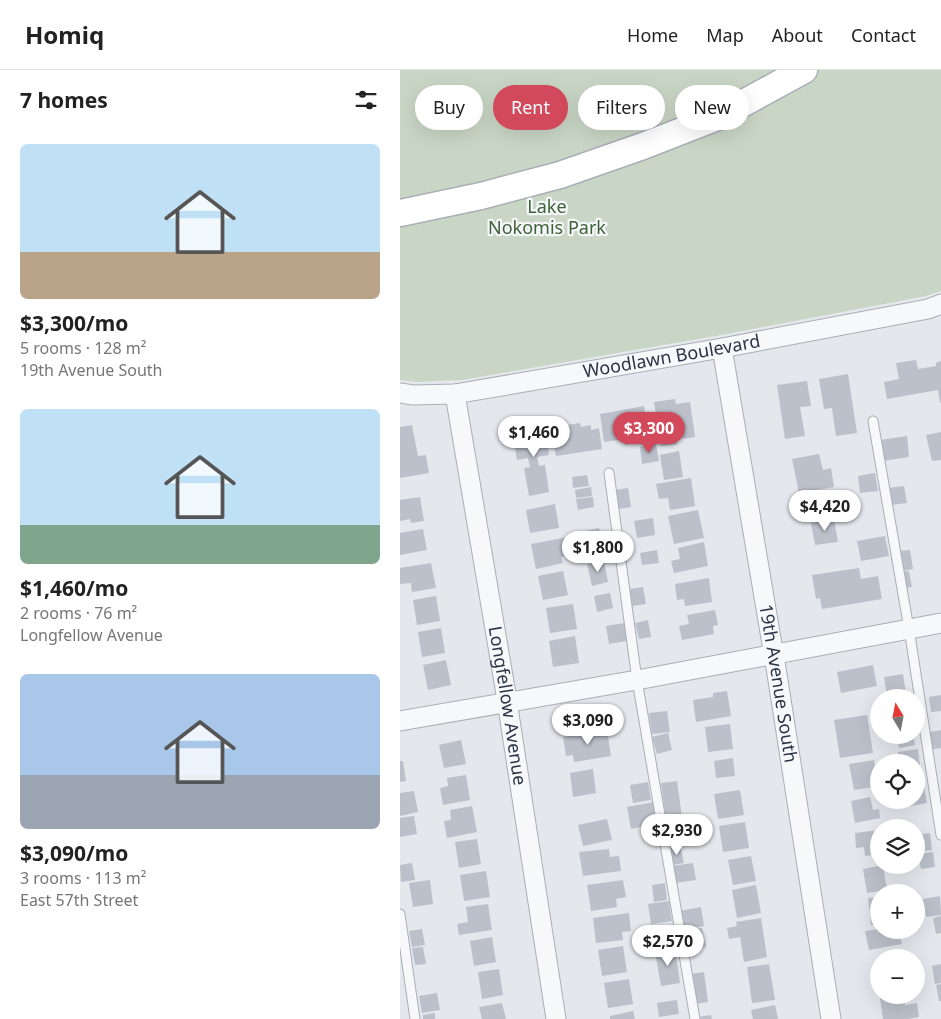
<!DOCTYPE html>
<html lang="en">
<head>
<meta charset="utf-8">
<style>
	body { margin:0; font-family:"Noto Sans",sans-serif; background:#f6f6f6; color:#222; height:100vh; display:flex; flex-direction:column; font-size:19px; white-space:nowrap }
	* { box-sizing:border-box; margin:0 }
	p { font-size:16px; color:#767676 }
	.icon { flex:none; width:28px; height:28px; fill:none; stroke:currentColor; stroke-width:2; stroke-linecap:round; stroke-linejoin:round }
	.map { position:relative; flex:1; overflow:hidden }
	.panel { display:flex; flex-direction:column; background:#fff; width:400px }
	.panel>* { flex:none }
	.hud { position:absolute; left:15px; top:15px; width:450px; height:45px; display:flex; gap:10px }
	.needle { width:32px; rotate:350deg }
	.fabs { position:absolute; left:470px; top:619px; display:grid; gap:10px }
	.fabs a { display:grid; place-items:center; width:55px; height:55px; border-radius:50%; background:#fff; box-shadow:0 5px 20px #0002; font-size:25px }
	.price { position:absolute; translate:-50% -42px; padding:0 11px; border-radius:18px; background:#fff; color:#222; font-size:16px; line-height:32px; filter:drop-shadow(0 1px 2px #0008) }
	.price::after { content:''; position:absolute; left:50%; top:30px; width:15px; height:11px; margin-left:-8px; background:inherit; clip-path:polygon(0 0,100% 0,50% 100%) }
	.price.selected { background:#d1495b; color:#fff }
	ul { padding:0; list-style:none }
	li { display:grid; align-content:center; gap:10px; height:265px; padding:0 20px }
	li span { display:grid; place-items:center; height:155px; border-radius:8px; color:#555 }
	li>.icon { margin-inline-start:auto }
	span .icon { width:90px; height:90px; fill:#fffc; stroke-width:1 }
	li b { font-size:21px }
	h2 { display:flex; justify-content:space-between; align-items:center; height:60px; padding:0 20px; font-size:21px }
	.chip { padding:0 18px; border-radius:22px; background:#fff; box-shadow:0 5px 20px #0002; font-size:18px; line-height:45px }
	.chip.selected { background:#d1495b; color:#fff }
	header { display:flex; align-items:center; gap:30px; box-sizing:border-box; height:70px; padding:0 25px; background:#fff; border-bottom:1px solid #e0e0e0 }
	header strong { font-size:24px }
	nav { display:flex; gap:28px; margin-inline-start:auto; font-size:18px }
	main { display:flex; flex:1; min-height:0 }
	.map>svg:first-child { display:block }
	.green { fill:#c9d6c5 }
	.building { fill:#bbc0ca }
	.lines { fill:none; stroke-linecap:round; stroke-linejoin:round }
	.lane-casing { stroke:#a9aeb7; stroke-width:11 }
	.street-casing { stroke:#a9aeb7; stroke-width:21 }
	.secondary-casing { stroke:#a9aeb7; stroke-width:29 }
	.lane { stroke:#f7f8fa; stroke-width:9 }
	.street { stroke:#f7f8fa; stroke-width:19 }
	.secondary { stroke:#fff; stroke-width:26 }
	.labels { text-anchor:middle; stroke-width:4.5; stroke-linejoin:round; paint-order:stroke }
	.park-label { font-size:18px; fill:#3f6138; stroke:#f4f6f9 }
	.street-label { font-size:18px; fill:#2b3445; stroke:#f4f6f9 }
</style>
</head>
<body>
<header>
<strong>Homiq</strong>
<nav><a>Home</a><a>Map</a><a>About</a><a>Contact</a></nav>
</header>
<main>
<section class="panel">
<h2>7 homes<svg class="icon" aria-label="filters" viewBox="0 0 24 24"><path d="M4 7h16M4 17h16"/><circle cx="9" cy="7" r="2"/><circle cx="15" cy="17" r="2"/></svg></h2>
<ul>
<li><span style="background:linear-gradient(#bfe0f5 70%,#b9a48a 0)"><svg class="icon" aria-label="home" viewBox="0 0 24 24"><path d="M3 11l9-7 9 7M6 9v11h12V9"/></svg></span><div><b>$3,300/mo</b><p>5 rooms · 128 m²</p><p>19th Avenue South</p></div></li>
<li><span style="background:linear-gradient(#bfe0f5 75%,#7fa58c 0)"><svg class="icon" aria-label="home" viewBox="0 0 24 24"><path d="M3 11l9-7 9 7M6 9v11h12V9"/></svg></span><div><b>$1,460/mo</b><p>2 rooms · 76 m²</p><p>Longfellow Avenue</p></div></li>
<li><span style="background:linear-gradient(#a9c7e8 65%,#9aa5b1 0)"><svg class="icon" aria-label="home" viewBox="0 0 24 24"><path d="M3 11l9-7 9 7M6 9v11h12V9"/></svg></span><div><b>$3,090/mo</b><p>3 rooms · 113 m²</p><p>East 57th Street</p></div></li>
</ul>
</section>
<div class="map">
<svg width="541" height="949" viewBox="0 0 541 949">
	<rect width="100%" height="100%" fill="#e4e7ec"/>
	<!-- green -->
	<path class="green" d="M0 0H541V221L526 226 321 265 62 310 17 312 0 310Z"/>
	<!-- building -->
	<path class="building" d="M516 290 518 299 536 296V293L541 291V332L540 333 538 320 487 329 484 312 499 309 496 293Z
		M448 304 457 363 436 366 432 338 424 339 419 309Z
		M407 311 411 336 400 337 405 366 385 369 377 315Z
		M275 329 276 334 290 332 295 367 283 369 281 360 275 361 277 374 261 376 254 332Z
		M244 336 247 355 240 357 242 372 225 375 224 369 204 372 200 344Z
		M166 350 167 355 180 353 181 357 191 355V360L199 358 202 379 156 386 150 353Z
		M144 354 149 385 137 387 139 396 145 395 149 422 129 426 124 398 130 397 128 388 117 390 113 366 126 363 125 357Z
		M12 355 18 386 26 385 29 403 0 408V357Z
		M541 362V390L532 391 526 365Z
		M507 366 509 387 483 391 480 370Z
		M256 374 259 391 242 394 240 377Z
		M279 381 283 407 264 410 260 385Z
		M419 384 423 400 431 398 434 417 399 423 392 389Z
		M475 403 478 421 460 423 458 406Z
		M187 405 189 416 173 418 172 407Z
		M291 408 295 436 270 440 268 428 259 429 256 414Z
		M504 416 507 433 491 435 488 418Z
		M191 417 192 426 176 428 175 420Z
		M228 418 231 437 218 439 216 420Z
		M20 427 24 451 11 453 10 449 0 451V430Z
		M193 427 194 437 178 440 176 429Z
		M155 434 159 458 130 463 126 440Z
		M298 440 304 468 274 474 268 446Z
		M253 448 255 465 237 468 234 451Z
		M434 449 438 472 415 475 411 453Z
		M199 458 202 472 184 476 181 462Z
		M23 459 27 480 0 485V463Z
		M485 466 489 486 461 491 457 471Z
		M168 467 171 485 161 487 163 493 136 499 131 474Z
		M304 472 308 496 274 503 271 491 280 489 278 478Z
		M257 480 259 493 242 495 240 483Z
		M510 480 513 499 503 501 499 481Z
		M204 491 208 512 192 516 187 494Z
		M31 493 36 518 12 522 11 513 0 514V498Z
		M459 498 461 509 478 506 482 529 422 539 420 528 416 529 412 505Z
		M163 501 168 525 143 530 138 506Z
		M509 501 512 517 505 518 502 502Z
		M309 508 312 532 285 536 284 529 277 530 275 514Z
		M243 517 246 534 232 536 230 519Z
		M210 523 213 538 197 542 194 526Z
		M36 526 40 551 17 555 13 530Z
		M173 534 177 559 150 563 146 538Z
		M315 540 318 555 313 556 314 564 282 570 279 556 289 554 287 545Z
		M248 550 251 567 239 569 235 553Z
		M224 553 227 571 209 574 206 556Z
		M41 558 45 583 22 587 18 562Z
		M175 566 179 593 153 597 149 571Z
		M46 590 51 615 28 620 23 595Z
		M473 595 477 616 441 623 437 602Z
		M503 604 506 624 487 627 484 607Z
		M327 621 331 646 296 652 293 630 313 627V623Z
		M541 625V641L531 642 529 627Z
		M267 641 270 662 252 664 249 643Z
		M467 645 473 683 440 688 434 650Z
		M330 654 333 679 308 682 305 657Z
		M207 660 211 686 174 692 173 685 166 686 163 667Z
		M541 660V678L529 680 526 663Z
		M268 663 272 680 257 684 252 667Z
		M497 665H513L515 675 499 678Z
		M61 670 66 694 44 698 39 675Z
		M518 679 520 696H516V692H500L498 682Z
		M333 688 335 706 316 708 314 691Z
		M474 690 476 701 479 700V716L454 720 449 694Z
		M0 691H3L6 711 0 712Z
		M193 699 196 723 173 727 170 703Z
		M66 705 70 730 43 735 40 718 48 716 47 708Z
		M277 711 282 747 266 749 261 713Z
		M248 712 251 730 233 733 230 715Z
		M524 716 527 733 505 737 504 730H516V717Z
		M340 720 344 745 318 749 314 724Z
		M14 721 18 742 0 746V723Z
		M470 727 473 740 479 739 480 748 455 753 451 731Z
		M254 732 258 754 231 759 227 737Z
		M72 736 77 762 47 768 44 751 51 750 50 740Z
		M14 746 17 764 0 767V748Z
		M207 749 212 770 183 776 178 755Z
		M345 752 349 778 323 782 319 756Z
		M479 760V784L465 786 464 777 456 778 455 763Z
		M530 763 532 780 516 782V765Z
		M77 769 81 794 59 798 55 772Z
		M280 776 284 793 273 795 270 778Z
		M209 779 210 787 219 786 221 801 183 806 179 782Z
		M533 782 535 797 521 799 518 784Z
		M351 786 356 811 333 815 328 790Z
		M12 793 15 810 1 812 0 795Z
		M293 793 296 810 275 813 272 796Z
		M483 795 487 820 467 823 463 799Z
		M86 801 90 827 64 831 60 805Z
		M30 810 33 834 13 837 9 813Z
		M223 810 226 827 216 829 217 837 191 841 187 815Z
		M265 813 267 830 254 832 252 815Z
		M356 815 361 843 337 848 332 820Z
		M540 826 541 845 526 847 523 829Z
		M479 827V853L471 855 468 828Z
		M269 831 272 851 251 854 248 834Z
		M88 834 92 860 59 865 57 854 68 852 66 837Z
		M301 837 304 856 283 860 279 841Z
		M229 843 231 861 222 862 223 870 196 873 193 848Z
		M541 846V863L536 864 533 848Z
		M361 848 367 887 344 892 340 867 329 869 327 858 337 856 336 852Z
		M302 858 306 877 287 880 283 861Z
		M22 859 25 875 12 877 9 861Z
		M479 859V860H499L502 874 469 880 465 861Z
		M92 867 96 892 74 896 70 871Z
		M223 876 227 902 202 906 198 880Z
		M23 877 26 894 15 895 12 878Z
		M275 878 280 913 261 916 255 882Z
		M369 894 375 930 352 933 347 897Z
		M479 894V911L475 912 472 895Z
		M541 894V913L535 914 532 896Z
		M99 899 103 925 82 929 78 902Z
		M304 902 308 932 295 934 291 904Z
		M229 909 233 934 208 938 204 913Z
		M541 914V931H539L536 915Z
		M37 923 40 940 22 943 19 926Z
		M496 925H503L505 935 517 933 519 947 508 949H483L480 928Z
		M277 930 279 944 259 947 257 933Z
		M102 933 106 949H82L79 937Z
		M375 935 378 949H353L351 940Z
		M233 941 235 949H210V946Z
		M35 943V949H23V945Z
		M311 945 312 949H297V947Z"/>
	<g class="lines">
		<defs>
			<path id="lane" d="M473 351 509 559 541 765
				M209 403 237 610 295 949
				M0 844 15 949"/>
			<g id="street">
				<path id="s1" d="M322 278 377 604 431 949"/>
				<path id="s2" d="M0 323 13 325 55 324 322 278 528 239 541 234"/>
				<path id="s3" d="M55 324 105 618 156 949"/>
				<path d="M0 651 237 610 541 553"/>
			</g>
			<path id="secondary" d="M0 143 81 126 160 105 243 76 320 46 404 0"/>
		</defs>
		<!-- lane casing -->
		<use href="#lane" class="lane-casing"/>
		<!-- street casing -->
		<use href="#street" class="street-casing"/>
		<!-- secondary casing -->
		<use href="#secondary" class="secondary-casing"/>
		<!-- lane -->
		<use href="#lane" class="lane"/>
		<!-- street -->
		<use href="#street" class="street"/>
		<!-- secondary -->
		<use href="#secondary" class="secondary"/>
	</g>
	<g class="labels">
		<!-- park labels -->
		<g class="park-label">
			<text x="147" y="143">Lake<tspan x="147" dy="21">Nokomis Park</tspan></text>
		</g>
		<!-- street labels -->
		<g class="street-label">
			<text dy="6" stroke="none"><textPath href="#s2" startOffset="275">Woodlawn Boulevard</textPath></text>
			<text dy="6" stroke="none"><textPath href="#s1" startOffset="340">19th Avenue South</textPath></text>
			<text dy="6" stroke="none"><textPath href="#s3" startOffset="316">Longfellow Avenue</textPath></text>
		</g>
	</g>
</svg>
<div class="fabs">
<a><svg class="needle" viewBox="-14 -14 28 28"><path d="M0-13l5 13h-10z" fill="#e53935"/><path d="M0 13l5-13h-10z" fill="#767676"/></svg></a>
<a><svg class="icon" aria-label="locate" viewBox="0 0 24 24"><circle cx="12" cy="12" r="6"/><path d="M12 2v4M12 18v4M2 12h4M18 12h4"/></svg></a>
<a><svg class="icon" aria-label="layers" viewBox="0 0 24 24"><path d="M12 4l9 5-9 5-9-5zM3 14l9 5 9-5"/></svg></a>
<a>+</a>
<a>−</a>
</div>
<b class="price selected" style="left:249px;top:384px">$3,300</b>
<b class="price" style="left:134px;top:388px">$1,460</b>
<b class="price" style="left:425px;top:462px">$4,420</b>
<b class="price" style="left:198px;top:503px">$1,800</b>
<b class="price" style="left:188px;top:676px">$3,090</b>
<b class="price" style="left:277px;top:786px">$2,930</b>
<b class="price" style="left:268px;top:897px">$2,570</b>
<div class="hud">
<a class="chip">Buy</a>
<a class="chip selected">Rent</a>
<a class="chip">Filters</a>
<a class="chip">New</a>
</div>
</div>
</main>
</body>
</html>
